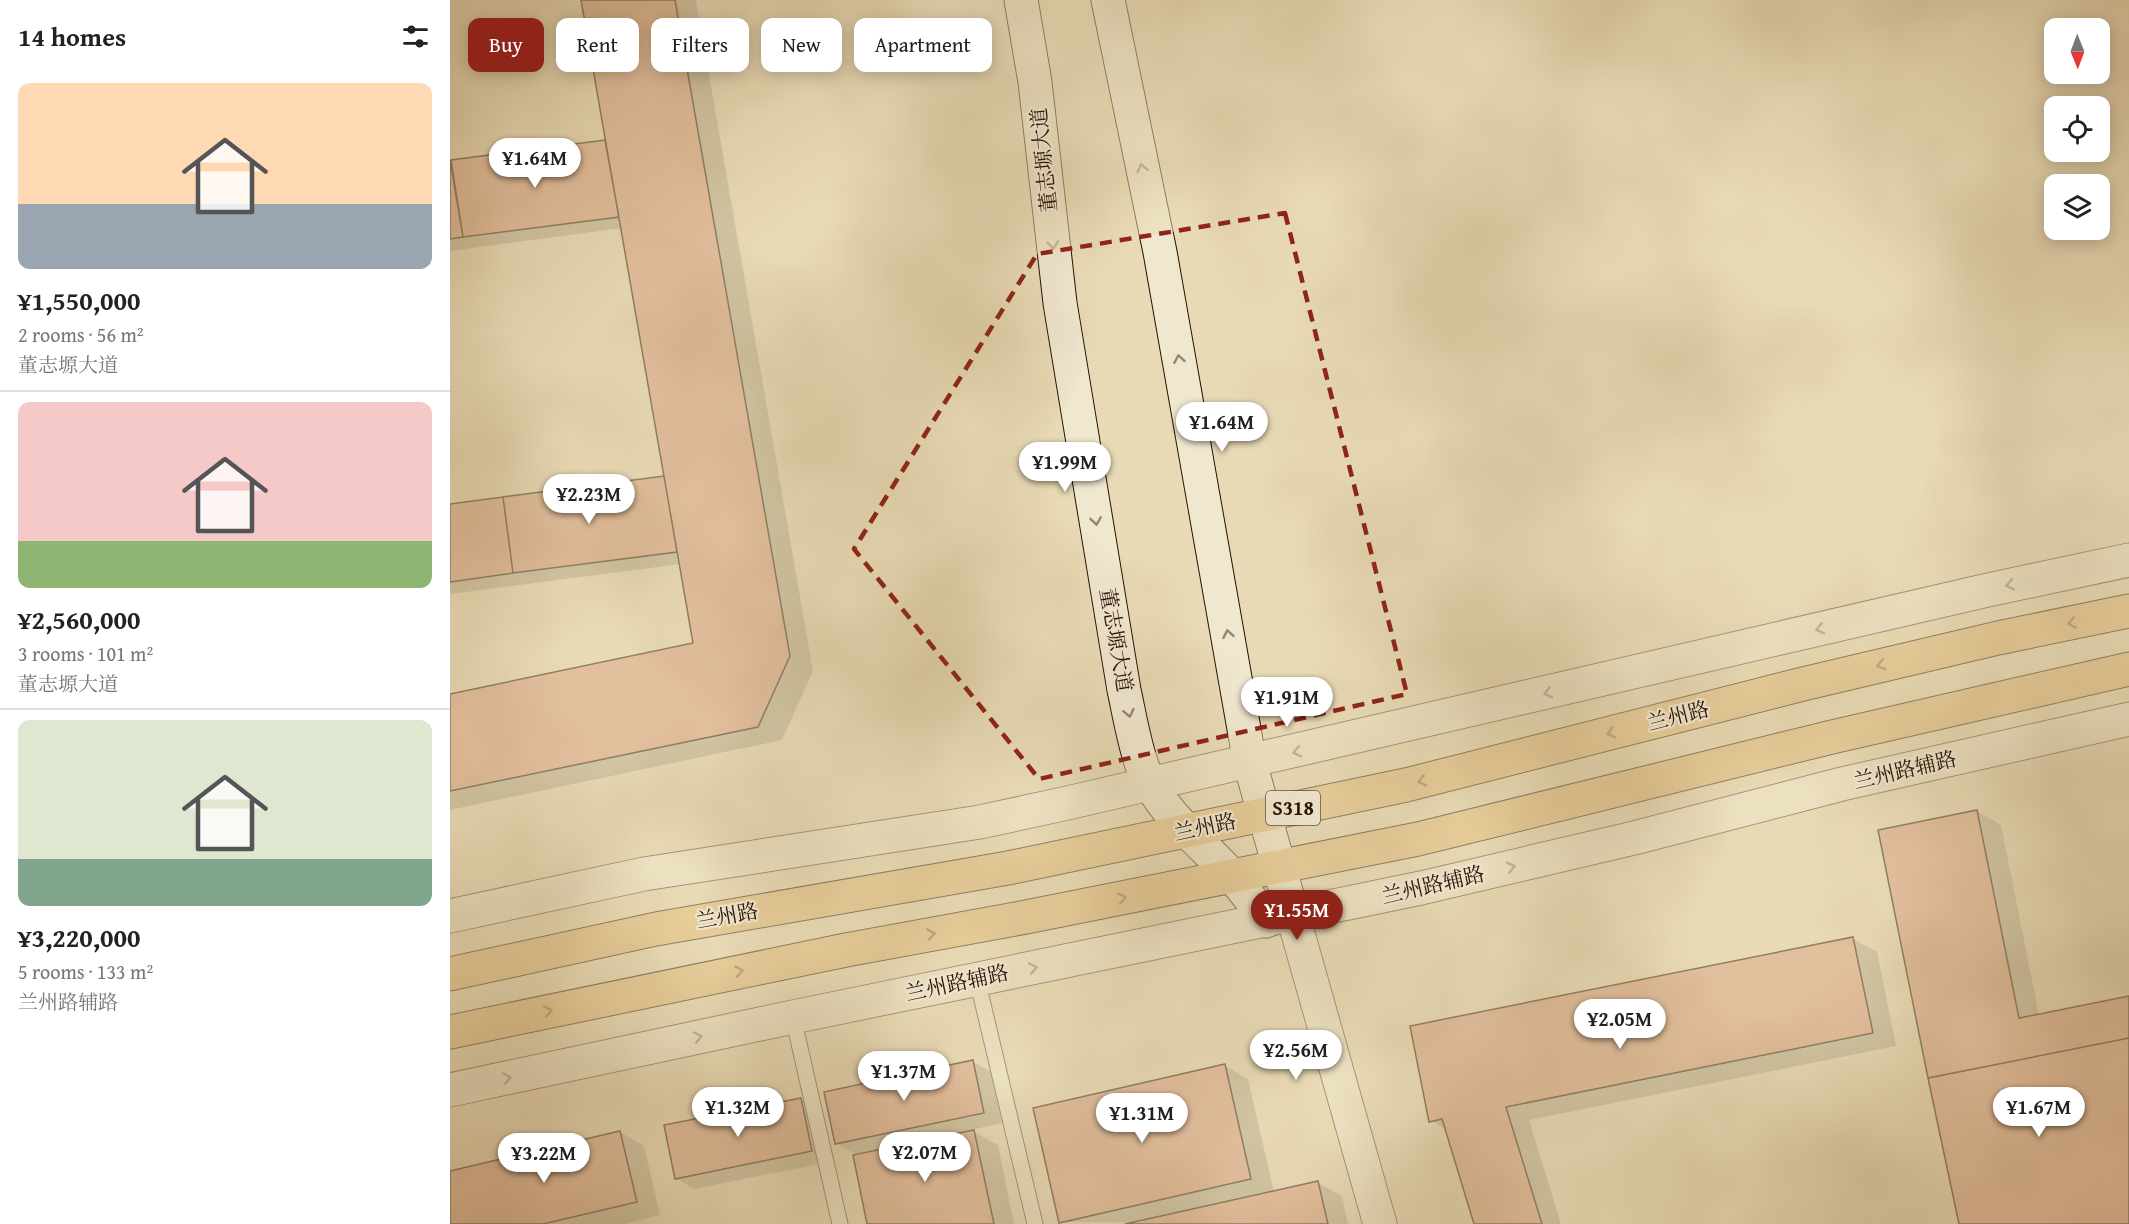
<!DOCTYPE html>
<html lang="en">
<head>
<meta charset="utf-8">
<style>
	body { margin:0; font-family:"Gentium Book Plus","Noto Serif SC",serif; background:#f2f2f2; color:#222; height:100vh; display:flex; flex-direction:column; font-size:22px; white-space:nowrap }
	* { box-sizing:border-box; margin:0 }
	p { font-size:20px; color:#767676 }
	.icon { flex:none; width:33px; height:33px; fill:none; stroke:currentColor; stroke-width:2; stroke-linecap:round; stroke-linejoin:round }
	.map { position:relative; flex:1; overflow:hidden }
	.drawer { display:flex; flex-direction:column; background:#fff; width:450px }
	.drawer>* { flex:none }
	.hud { position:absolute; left:18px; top:18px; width:570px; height:54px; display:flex; gap:12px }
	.needle { width:39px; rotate:179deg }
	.fabs { position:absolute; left:1594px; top:18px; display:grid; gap:12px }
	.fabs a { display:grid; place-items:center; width:66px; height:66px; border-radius:12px; background:#fff; box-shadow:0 3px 15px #0003; font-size:30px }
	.price { position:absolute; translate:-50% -51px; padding:0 14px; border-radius:21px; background:#fff; color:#222; font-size:20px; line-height:39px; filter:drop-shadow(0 2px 3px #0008) }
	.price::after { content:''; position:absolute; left:50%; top:36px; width:18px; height:14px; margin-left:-9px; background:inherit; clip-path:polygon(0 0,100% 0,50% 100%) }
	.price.current { background:#8f2418; color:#fff }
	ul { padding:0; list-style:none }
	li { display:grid; align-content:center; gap:12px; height:318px; padding:0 18px }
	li+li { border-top:2px solid #e0e0e0 }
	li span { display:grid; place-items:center; height:186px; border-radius:12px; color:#555 }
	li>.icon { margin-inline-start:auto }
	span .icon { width:108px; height:108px; fill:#fffc; stroke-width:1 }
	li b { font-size:26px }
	h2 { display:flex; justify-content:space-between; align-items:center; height:72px; padding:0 18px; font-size:26px }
	.pill { padding:0 21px; border-radius:12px; background:#fff; box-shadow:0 3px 15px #0003; font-size:21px; line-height:54px }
	.pill.current { background:#8f2418; color:#fff }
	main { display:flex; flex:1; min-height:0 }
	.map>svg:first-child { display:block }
	.shadow { fill:#0003 }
	.building { fill:#db9e80; stroke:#251003; stroke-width:1.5 }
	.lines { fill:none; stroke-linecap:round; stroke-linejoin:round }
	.service-casing { stroke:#564230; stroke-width:17 }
	.tertiary-casing { stroke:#564230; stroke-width:35 }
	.secondary-casing { stroke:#251003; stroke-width:35 }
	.primary-casing { stroke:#251003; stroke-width:35 }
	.service { stroke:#f0e7cf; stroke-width:15 }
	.tertiary { stroke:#f0e7cf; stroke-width:33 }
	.secondary { stroke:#f0e7cf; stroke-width:33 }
	.primary { stroke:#e4bd7a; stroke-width:33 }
	.oneway { stroke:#958673 }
	.oneway2 { stroke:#8e6f44 }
	.marked { fill:none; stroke:#8f2418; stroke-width:4.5; stroke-dasharray:12 8; stroke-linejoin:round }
	.labels { text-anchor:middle; stroke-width:4.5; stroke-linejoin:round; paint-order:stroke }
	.shield { fill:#f0e7cf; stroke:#625040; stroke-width:1.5 }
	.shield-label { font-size:20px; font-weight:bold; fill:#251003 }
	.street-label { font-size:21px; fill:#251003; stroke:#f0e7cf }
</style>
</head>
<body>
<main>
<section class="drawer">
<h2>14 homes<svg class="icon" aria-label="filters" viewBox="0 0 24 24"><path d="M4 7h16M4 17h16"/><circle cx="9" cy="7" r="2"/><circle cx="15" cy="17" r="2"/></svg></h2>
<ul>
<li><span style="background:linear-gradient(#ffd9b3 65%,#9aa5b1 0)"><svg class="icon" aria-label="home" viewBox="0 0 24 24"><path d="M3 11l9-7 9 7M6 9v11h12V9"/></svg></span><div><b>¥1,550,000</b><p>2 rooms · 56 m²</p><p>董志塬大道</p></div></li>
<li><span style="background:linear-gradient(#f6c9c9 75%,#8fb573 0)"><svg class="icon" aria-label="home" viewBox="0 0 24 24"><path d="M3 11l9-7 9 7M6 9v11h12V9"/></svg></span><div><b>¥2,560,000</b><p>3 rooms · 101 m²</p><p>董志塬大道</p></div></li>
<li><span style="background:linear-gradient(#dfe7d0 75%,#7fa58c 0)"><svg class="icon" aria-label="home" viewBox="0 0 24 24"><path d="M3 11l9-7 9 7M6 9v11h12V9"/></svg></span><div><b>¥3,220,000</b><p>5 rooms · 133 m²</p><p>兰州路辅路</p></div></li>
</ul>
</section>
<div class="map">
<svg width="1679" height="1224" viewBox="0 0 1679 1224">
	<rect width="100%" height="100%" fill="#e8dab5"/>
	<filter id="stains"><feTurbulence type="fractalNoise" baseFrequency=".00333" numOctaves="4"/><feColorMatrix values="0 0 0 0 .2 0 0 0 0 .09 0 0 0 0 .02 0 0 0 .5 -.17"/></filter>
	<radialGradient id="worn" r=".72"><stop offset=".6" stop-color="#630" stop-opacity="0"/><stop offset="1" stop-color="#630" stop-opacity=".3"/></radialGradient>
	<!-- shadow -->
	<path class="shadow" d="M132 0H246L363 671 332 740 0 810V695L245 644 231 564 0 594V505L216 479 172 228 0 251V162L157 143Z
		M1527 811 1551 825 1589 1015 1679 997V1224H1512Z
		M1403 939 1427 952 1446 1046 1079 1120 1111 1224H1025L997 1130 981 1121Z
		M523 1062 542 1072 552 1123 521 1130 548 1145 564 1224H419L408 1156 386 1143Z
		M774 1065 798 1079 824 1192 868 1183 892 1196 898 1224 611 1222Z
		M350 1099 369 1110 380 1162 244 1189 226 1178Z
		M170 1132 194 1146 210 1215 174 1224H0V1172Z"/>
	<!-- building -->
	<path class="building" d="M131 0H225L340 656 308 727 0 791V694L243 643Z
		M155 140 169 217 13 237 1 160Z
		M0 160 13 237 0 239Z
		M214 476 227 552 63 573 53 497Z
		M53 497 63 573 0 582V504Z
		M1527 810 1569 1018 1679 996V1038L1478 1078 1428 830Z
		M1403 937 1423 1033 1056 1107 1092 1224H1024L992 1119 979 1122 960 1026Z
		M1679 1038V1224H1509L1478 1078Z
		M523 1060 534 1113 385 1144 374 1092Z
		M775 1064 801 1179 609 1223 583 1108Z
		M351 1098 362 1151 225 1179 214 1125Z
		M524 1130 544 1224H417L403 1155Z
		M170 1131 187 1202 93 1224H0V1171Z
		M868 1181 878 1224H675Z"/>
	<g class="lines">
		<defs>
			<path id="service" d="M527 979 585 1224
				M343 1017 390 1224"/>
			<path id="tertiary" d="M0 916 194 874 530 822 613 804 1538 590 1679 560
				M843 916 930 1224
				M0 1090 343 1017 971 888 1184 838 1392 784 1679 719"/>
			<path id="secondary" d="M571 0 585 82 610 303 674 690C680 717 684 745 694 771 713 815 751 842 783 877 795 891 806 906 816 921
				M658 0 710 252 800 763 843 916"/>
			<path id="primary" d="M0 974 206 929 558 868 956 785 1353 684 1548 638 1679 611
				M0 1032 396 950 576 917 968 839 1382 737 1679 669"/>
		</defs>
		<!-- service casing -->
		<use href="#service" class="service-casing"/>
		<!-- tertiary casing -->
		<use href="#tertiary" class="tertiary-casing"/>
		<!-- secondary casing -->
		<use href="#secondary" class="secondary-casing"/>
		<!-- primary casing -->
		<use href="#primary" class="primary-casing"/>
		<!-- service -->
		<use href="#service" class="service"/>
		<!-- tertiary -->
		<use href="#tertiary" class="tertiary"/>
		<!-- secondary -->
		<use href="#secondary" class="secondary"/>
		<!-- primary -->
		<use href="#primary" class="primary"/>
	</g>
	<!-- one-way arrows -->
	<defs><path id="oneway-chevron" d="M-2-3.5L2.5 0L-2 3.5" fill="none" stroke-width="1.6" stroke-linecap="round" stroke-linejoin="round" transform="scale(1.5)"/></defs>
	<g class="oneway">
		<use href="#oneway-chevron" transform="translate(692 168) rotate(-102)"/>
		<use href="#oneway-chevron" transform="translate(603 245) rotate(84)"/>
		<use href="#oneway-chevron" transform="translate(729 359) rotate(-100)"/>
		<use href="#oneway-chevron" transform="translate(646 521) rotate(81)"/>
		<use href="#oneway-chevron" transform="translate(1560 585) rotate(168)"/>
		<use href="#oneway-chevron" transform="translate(1370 629) rotate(167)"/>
		<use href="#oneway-chevron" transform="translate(778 634) rotate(-100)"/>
		<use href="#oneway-chevron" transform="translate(1098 693) rotate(167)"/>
		<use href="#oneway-chevron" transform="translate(679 713) rotate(78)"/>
		<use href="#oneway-chevron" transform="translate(847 752) rotate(167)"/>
		<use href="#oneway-chevron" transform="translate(1061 867) rotate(-13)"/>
		<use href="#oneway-chevron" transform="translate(583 968) rotate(-11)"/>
		<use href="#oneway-chevron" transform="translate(248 1037) rotate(-12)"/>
		<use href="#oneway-chevron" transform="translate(57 1078) rotate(-12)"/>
	</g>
	<g class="oneway2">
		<use href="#oneway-chevron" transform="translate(1622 623) rotate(169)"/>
		<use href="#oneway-chevron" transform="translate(1431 665) rotate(167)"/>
		<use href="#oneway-chevron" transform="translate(1161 733) rotate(166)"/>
		<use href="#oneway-chevron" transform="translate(972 781) rotate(166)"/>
		<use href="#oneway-chevron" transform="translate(672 898) rotate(-11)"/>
		<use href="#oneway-chevron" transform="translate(481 934) rotate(-10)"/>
		<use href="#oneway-chevron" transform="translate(289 971) rotate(-11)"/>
		<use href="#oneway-chevron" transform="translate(98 1011) rotate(-12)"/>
	</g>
	<!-- marked area -->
	<path d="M0 0H1679V1224H0ZM835 213 957 694 589 779 404 549 587 254Z" fill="#e8dab5" fill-opacity=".55" fill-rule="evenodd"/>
	<path class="marked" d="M835 213 957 694 589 779 404 549 587 254Z"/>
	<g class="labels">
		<!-- shield labels -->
		<rect class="shield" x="816" y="791" width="54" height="34" rx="4.5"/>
		<g class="shield-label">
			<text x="843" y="815">S318</text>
		</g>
		<!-- street labels -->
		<g class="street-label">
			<text transform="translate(594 160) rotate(-96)" y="7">董志塬大道</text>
			<text transform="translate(666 640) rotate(80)" y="7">董志塬大道</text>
			<text transform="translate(1228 716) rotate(-14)" y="7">兰州路</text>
			<text transform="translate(1455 770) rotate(-13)" y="7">兰州路辅路</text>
			<text transform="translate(755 827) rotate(-12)" y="7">兰州路</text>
			<text transform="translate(983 885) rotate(-13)" y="7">兰州路辅路</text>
			<text transform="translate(277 916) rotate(-10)" y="7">兰州路</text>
			<text transform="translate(507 983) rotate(-12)" y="7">兰州路辅路</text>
		</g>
	</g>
	<rect width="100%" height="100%" filter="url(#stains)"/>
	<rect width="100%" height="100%" fill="url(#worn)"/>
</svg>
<div class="fabs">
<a><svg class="needle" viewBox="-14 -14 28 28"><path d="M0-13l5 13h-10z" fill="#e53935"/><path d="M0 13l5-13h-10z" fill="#767676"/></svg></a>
<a><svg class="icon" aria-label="locate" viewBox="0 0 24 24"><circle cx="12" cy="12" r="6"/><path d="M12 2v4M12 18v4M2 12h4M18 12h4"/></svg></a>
<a><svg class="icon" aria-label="layers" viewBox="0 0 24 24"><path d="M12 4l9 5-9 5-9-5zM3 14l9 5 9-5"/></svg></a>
</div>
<b class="price" style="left:85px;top:189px">¥1.64M</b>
<b class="price" style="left:772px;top:453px">¥1.64M</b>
<b class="price" style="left:615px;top:493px">¥1.99M</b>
<b class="price" style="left:139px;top:525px">¥2.23M</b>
<b class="price" style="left:837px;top:728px">¥1.91M</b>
<b class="price current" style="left:847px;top:941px">¥1.55M</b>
<b class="price" style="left:1170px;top:1050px">¥2.05M</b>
<b class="price" style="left:846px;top:1081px">¥2.56M</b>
<b class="price" style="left:454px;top:1102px">¥1.37M</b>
<b class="price" style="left:288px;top:1138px">¥1.32M</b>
<b class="price" style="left:1589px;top:1138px">¥1.67M</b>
<b class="price" style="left:692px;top:1144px">¥1.31M</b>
<b class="price" style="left:475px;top:1183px">¥2.07M</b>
<b class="price" style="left:94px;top:1184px">¥3.22M</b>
<div class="hud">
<a class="pill current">Buy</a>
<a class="pill">Rent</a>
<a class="pill">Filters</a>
<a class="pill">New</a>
<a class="pill">Apartment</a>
</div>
</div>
</main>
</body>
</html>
